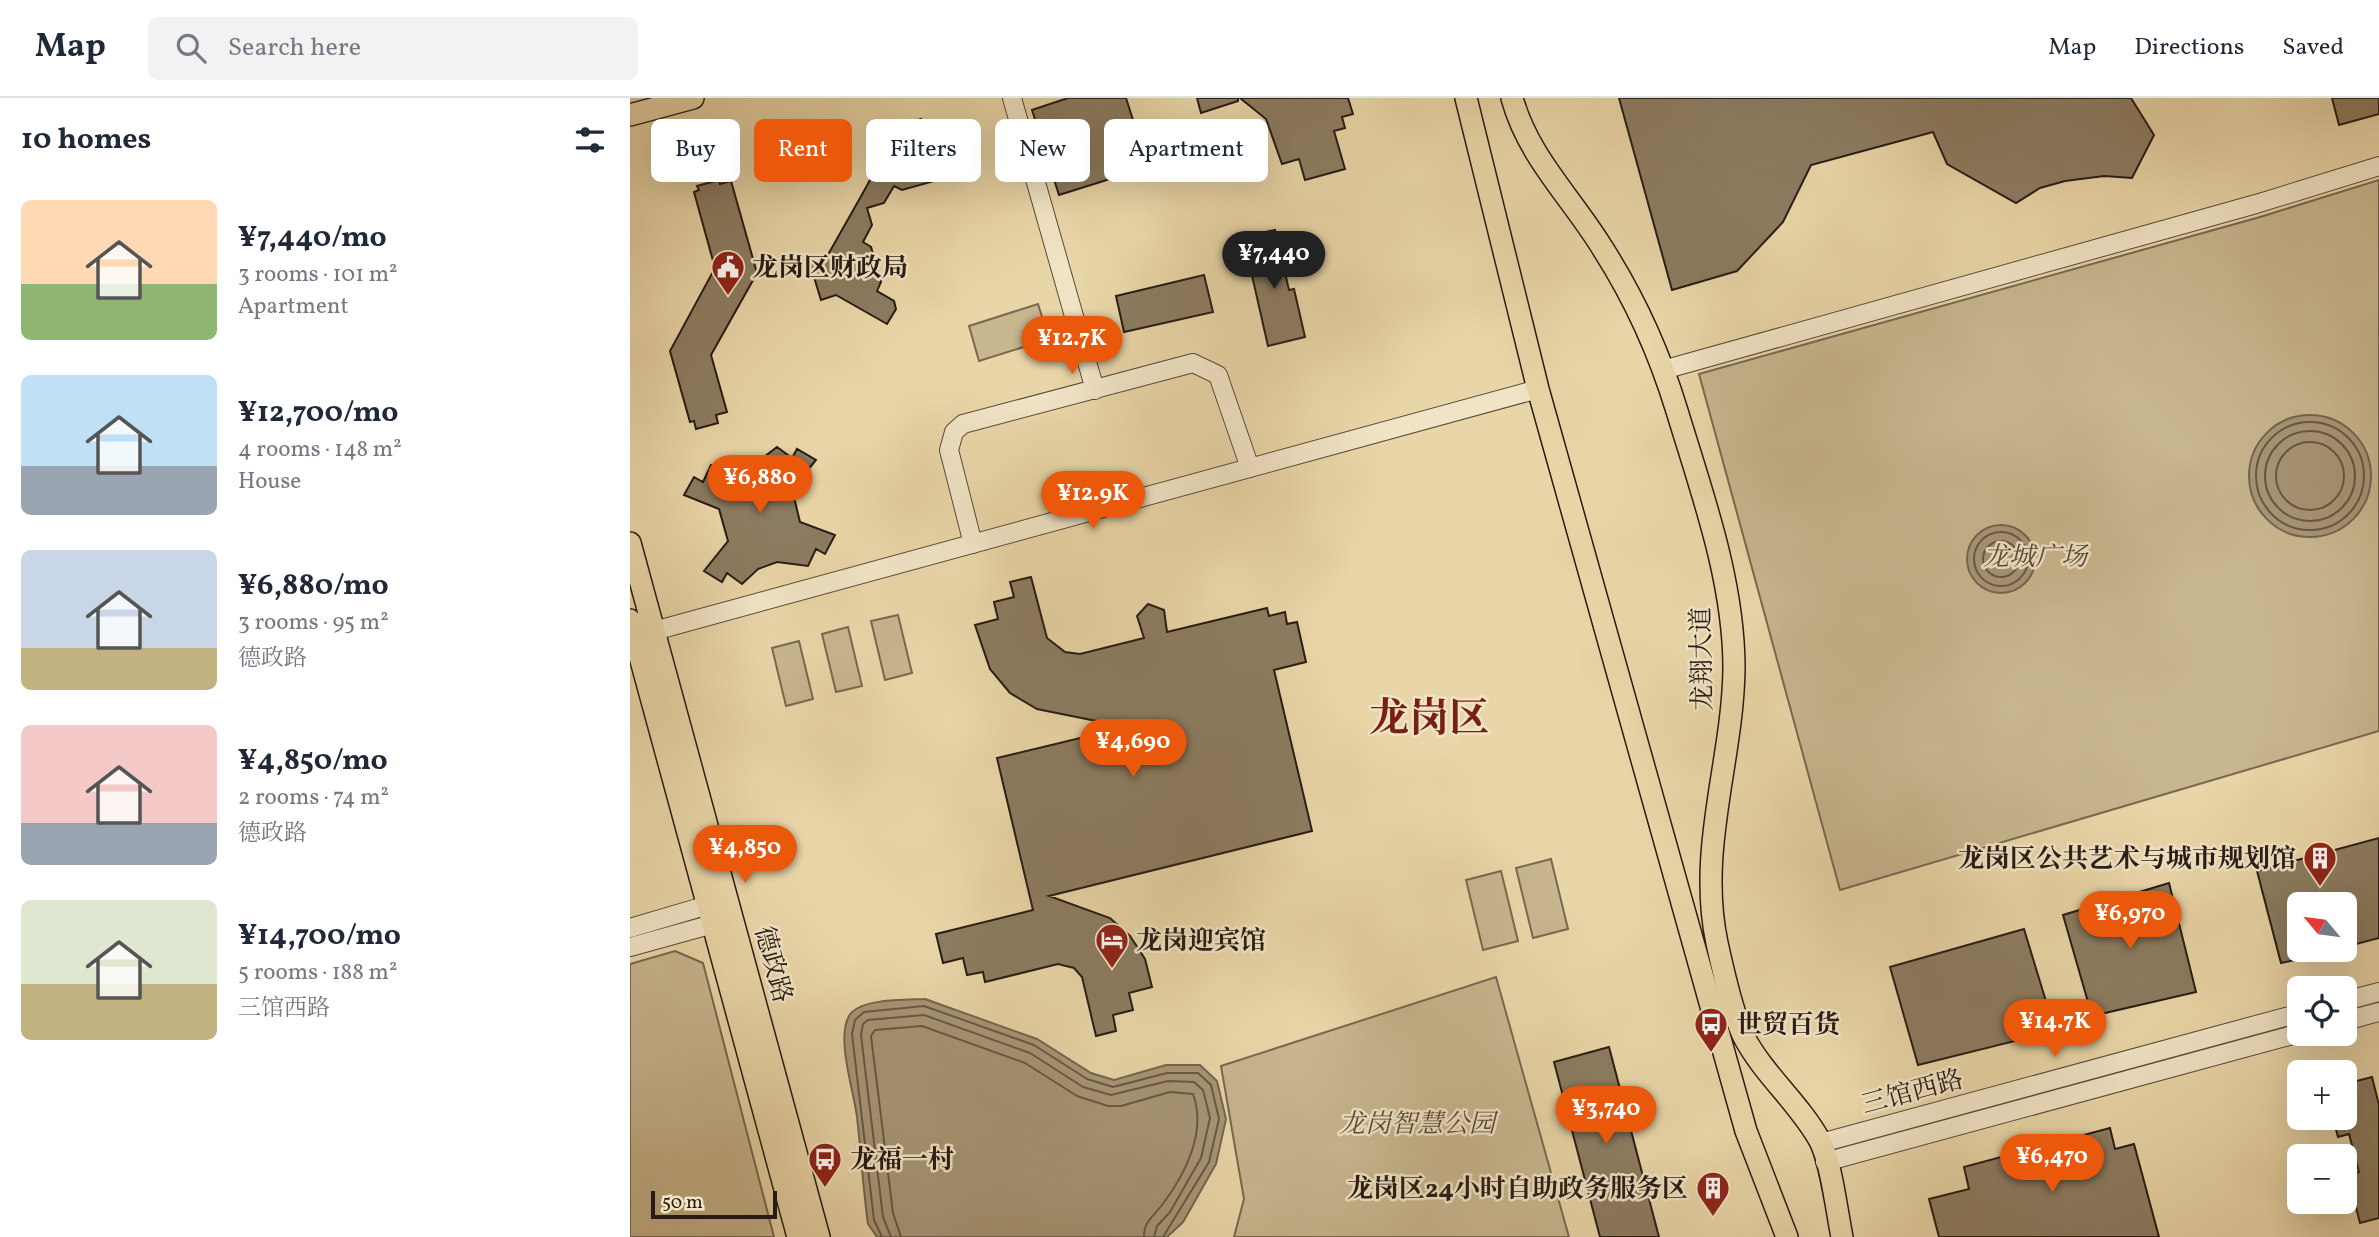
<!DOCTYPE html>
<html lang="en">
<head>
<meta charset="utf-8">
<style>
	body { margin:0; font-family:Vollkorn,"Noto Serif SC",serif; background:#f2f2f3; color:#1f2937; height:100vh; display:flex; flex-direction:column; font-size:26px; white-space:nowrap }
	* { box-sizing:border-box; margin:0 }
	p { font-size:23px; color:#747a83 }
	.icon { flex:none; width:38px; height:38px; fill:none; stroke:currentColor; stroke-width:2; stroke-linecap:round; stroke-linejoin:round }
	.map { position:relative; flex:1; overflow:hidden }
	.side { display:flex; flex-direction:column; background:#fff; width:630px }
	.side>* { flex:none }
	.hud { position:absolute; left:21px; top:21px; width:665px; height:63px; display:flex; gap:14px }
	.needle { width:46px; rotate:299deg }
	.tools { position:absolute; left:1657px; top:794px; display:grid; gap:14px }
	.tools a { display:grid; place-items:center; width:70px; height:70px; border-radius:10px; background:#fff; box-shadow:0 7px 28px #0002; font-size:35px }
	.scale { position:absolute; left:21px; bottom:18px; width:126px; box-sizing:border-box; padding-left:7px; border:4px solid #281b15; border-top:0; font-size:19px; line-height:24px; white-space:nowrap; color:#281b15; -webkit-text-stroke:5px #f1e4c6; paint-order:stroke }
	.price { position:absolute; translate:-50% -60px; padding:0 16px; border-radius:24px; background:#ea580c; color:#fff; font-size:23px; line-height:46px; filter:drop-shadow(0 2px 4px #0008) }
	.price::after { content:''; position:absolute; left:50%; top:42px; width:21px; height:16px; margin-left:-10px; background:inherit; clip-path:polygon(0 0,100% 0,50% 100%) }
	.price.current { background:#222; color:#fff }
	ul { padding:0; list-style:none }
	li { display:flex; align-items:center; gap:21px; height:175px; padding:0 21px }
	li span { display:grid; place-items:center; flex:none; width:196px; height:140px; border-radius:10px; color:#555 }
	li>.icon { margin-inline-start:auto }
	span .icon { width:84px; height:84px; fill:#fffc; stroke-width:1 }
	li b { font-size:30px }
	h2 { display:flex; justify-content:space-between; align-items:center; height:84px; padding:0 21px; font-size:30px }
	.tag { padding:0 24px; border-radius:10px; background:#fff; box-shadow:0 7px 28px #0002; font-size:24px; line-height:63px }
	.tag.current { background:#ea580c; color:#fff }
	header { display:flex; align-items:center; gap:42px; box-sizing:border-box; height:98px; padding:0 35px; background:#fff; border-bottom:2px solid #e0e1e3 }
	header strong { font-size:33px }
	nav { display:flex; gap:38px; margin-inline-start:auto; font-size:24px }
	.search { width:490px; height:63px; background:#f2f2f3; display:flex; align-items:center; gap:18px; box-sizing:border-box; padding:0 24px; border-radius:10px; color:#747a83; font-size:26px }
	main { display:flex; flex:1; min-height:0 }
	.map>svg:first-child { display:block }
	.green { fill:#c8b68f; stroke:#786852; stroke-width:2 }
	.water { fill:#a79676; stroke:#74654f; stroke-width:2 }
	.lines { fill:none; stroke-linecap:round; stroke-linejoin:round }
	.shore { stroke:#685846; stroke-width:2 }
	.building { fill:#8c7c61; stroke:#281b15; stroke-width:2 }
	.minor-casing { stroke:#584a3a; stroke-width:20 }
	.major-casing { stroke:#281b15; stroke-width:24 }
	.minor { stroke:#f1e4c6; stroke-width:18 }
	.major { stroke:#e9d6a8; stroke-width:21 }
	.labels { text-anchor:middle; stroke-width:5; stroke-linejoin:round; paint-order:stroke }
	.poi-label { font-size:26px; font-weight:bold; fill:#281b15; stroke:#f1e4c6; text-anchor:start }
	.park-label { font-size:26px; font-style:italic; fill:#584a3a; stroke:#f1e4c6 }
	.street-label { font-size:26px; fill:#281b15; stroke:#f1e4c6 }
	.town-label { font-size:40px; font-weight:bold; fill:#7a1f14; stroke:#f1e4c6 }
</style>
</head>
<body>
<header>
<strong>Map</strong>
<div class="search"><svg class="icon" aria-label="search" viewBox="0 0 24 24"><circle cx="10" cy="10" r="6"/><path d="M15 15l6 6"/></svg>Search here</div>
<nav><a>Map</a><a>Directions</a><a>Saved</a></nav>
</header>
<main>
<section class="side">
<h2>10 homes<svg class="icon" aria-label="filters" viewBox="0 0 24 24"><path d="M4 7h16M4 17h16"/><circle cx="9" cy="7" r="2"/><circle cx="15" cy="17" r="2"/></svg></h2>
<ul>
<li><span style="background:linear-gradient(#ffd9b3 60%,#8fb573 0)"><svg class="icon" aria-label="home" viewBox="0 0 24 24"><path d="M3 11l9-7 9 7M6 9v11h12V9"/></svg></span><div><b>¥7,440/mo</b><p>3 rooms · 101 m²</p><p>Apartment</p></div></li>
<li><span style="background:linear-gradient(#bfe0f5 65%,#9aa5b1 0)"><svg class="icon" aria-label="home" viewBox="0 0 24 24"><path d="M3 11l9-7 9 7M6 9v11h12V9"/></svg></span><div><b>¥12,700/mo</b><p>4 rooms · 148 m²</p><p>House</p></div></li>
<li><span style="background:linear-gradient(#c9d6e8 70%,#c2b280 0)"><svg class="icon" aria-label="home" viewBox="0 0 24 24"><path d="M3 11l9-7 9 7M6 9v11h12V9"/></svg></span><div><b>¥6,880/mo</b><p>3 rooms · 95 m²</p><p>德政路</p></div></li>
<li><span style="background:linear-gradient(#f6c9c9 70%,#9aa5b1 0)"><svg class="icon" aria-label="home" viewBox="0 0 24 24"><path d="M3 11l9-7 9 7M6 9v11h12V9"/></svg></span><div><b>¥4,850/mo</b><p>2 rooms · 74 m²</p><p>德政路</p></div></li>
<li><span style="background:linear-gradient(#dfe7d0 60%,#c2b280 0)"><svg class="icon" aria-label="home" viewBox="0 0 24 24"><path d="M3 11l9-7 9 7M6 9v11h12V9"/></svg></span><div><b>¥14,700/mo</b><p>5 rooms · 188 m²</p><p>三馆西路</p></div></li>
</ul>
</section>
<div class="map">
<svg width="1749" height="1139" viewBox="0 0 1749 1139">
	<rect width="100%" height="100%" fill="#e9d6a8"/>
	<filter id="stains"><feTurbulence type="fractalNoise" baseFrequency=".00286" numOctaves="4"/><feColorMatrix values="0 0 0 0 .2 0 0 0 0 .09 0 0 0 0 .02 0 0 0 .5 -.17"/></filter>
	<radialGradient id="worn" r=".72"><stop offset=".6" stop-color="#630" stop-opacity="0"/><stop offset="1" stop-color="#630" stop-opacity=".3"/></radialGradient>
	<!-- green -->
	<path class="green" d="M1749 82V633L1210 792 1069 276 1630 119Z
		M408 206 419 241 349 263 339 228Z
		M268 517 282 575 255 582 241 523Z
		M218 529 232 588 206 594 192 536Z
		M169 543 183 601 156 608 142 550Z
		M921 761 938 831 903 840 886 770Z
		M871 773 888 843 853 852 836 782Z
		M45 853 73 865 144 1139H0V866Z
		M866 879 939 1139H604L614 1101 591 968Z"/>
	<!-- water -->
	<path class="water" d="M1619 378a61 61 0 1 1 122 0a61 61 0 1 1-122 0Z
		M1337 461a34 34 0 1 1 68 0a34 34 0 1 1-68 0Z
		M295 901 407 941 461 975 484 982 536 967H570L587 983 596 1021 586 1066 553 1124 537 1139H247L238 1126C233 1090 231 1054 227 1019 224 993 206 941 219 918 229 900 277 902 295 901Z"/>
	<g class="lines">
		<!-- shore -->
		<path class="shore" d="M1626 378a54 54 0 1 1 108 0a54 54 0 1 1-108 0Z
			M1635 378a45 45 0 1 1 90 0a45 45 0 1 1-90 0Z
			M1646 378a34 34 0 1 1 68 0a34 34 0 1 1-68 0Z
			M1344 461a27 27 0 1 1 54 0a27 27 0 1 1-54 0Z
			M1353 461a18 18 0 1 1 36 0a18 18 0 1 1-36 0Z
			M252 1139 244 1122 222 936 225 922 234 914 294 908 404 947 457 981 483 989 537 975H568L581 987 589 1021 579 1064 533 1139
			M261 1139 253 1119 231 937 233 926 238 922 294 917 400 955 453 989 481 997 538 983 564 984 573 992 580 1020 571 1060 540 1114 527 1128 524 1139
			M271 1139 263 1115 241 938 245 932 292 928 395 965 447 998 478 1008H491L540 994 563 996C577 1034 555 1077 532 1107 523 1119 514 1123 514 1139"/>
	</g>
	<!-- building -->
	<path class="building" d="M438 0H496L518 69 429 97 402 12Z
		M567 0H608V3L571 15Z
		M610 0H718L723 16 712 19 715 30 704 33 715 71 675 82 669 61 652 66 636 21Z
		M989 0H1501L1524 37 1502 80 1474 78 1435 83 1410 90 1386 105 1317 66 1303 34 1181 67 1153 124 1107 173 1042 192Z
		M1702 0H1749V16L1709 27Z
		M291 21 295 36 347 65 338 81 330 83 313 73 308 82 272 92 264 88 254 105 237 110 242 127 233 144 241 149 251 184 247 193 264 203 266 211 257 226 206 197 191 202 180 166 195 162 234 93 259 47 255 32Z
		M89 82 90 86 101 83 127 175 81 257 97 314 86 317 88 325 66 331 64 323 60 324 40 253 85 170 64 94 69 92 67 88Z
		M645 132 659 192 664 191 675 239 638 248 616 151 628 148 625 136Z
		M574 177 583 214 494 234 486 198Z
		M147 349 162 360 167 351 186 362 162 391 170 424 205 437 195 456 186 451 178 468 147 464 128 471 112 486 97 475 92 484 74 473 98 443 89 411 54 397 64 379 73 384 81 367 101 372 122 368Z
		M401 479 417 540 435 554 450 556 514 540 507 518 518 506 534 512 537 534 637 510 639 518 655 514 657 526 667 524 676 564 644 572 682 733 419 798 480 820 500 838 515 861 522 889 499 895 503 912 483 917 486 933 466 938 452 879 444 870 428 866 355 884 353 874 337 877 333 860 313 865 306 836 403 812 367 660 496 629 407 611 380 595 360 571 345 527 368 521 364 504 384 499 380 484Z
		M1749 740V840L1715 849V807H1670V861L1651 865 1627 773Z
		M1539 785 1566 894 1462 918 1433 817Z
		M1394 831 1425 933 1288 967 1260 869Z
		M979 949 1029 1139H970L924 964Z
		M1742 979 1749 1007V1120L1730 1125 1718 1078 1729 1074 1719 1036 1708 1039 1703 1020H1715V986Z
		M1480 1030 1485 1051 1504 1046 1529 1139H1309L1299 1101 1339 1091 1334 1069Z"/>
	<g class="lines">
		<defs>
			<path id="minor" d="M382 0 465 292
				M1033 272 1626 106 1749 68
				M343 446 319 352 324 334 333 326 563 265 588 277 620 370
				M12 539 24 533 908 291
				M0 830 78 807 90 810
				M0 849 83 826 92 818
				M1715 903 1749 894
				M1715 923 1749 914
				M1191 1045 1670 915
				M1195 1064 1670 935"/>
			<path id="major" d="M836 0 908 291 1116 1033 1157 1139
				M882 0C898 59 942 100 973 151 1005 201 1030 257 1047 313 1072 395 1104 483 1104 570 1103 662 1067 751 1087 845 1092 868 1104 919 1114 939 1134 977 1170 1006 1190 1043 1201 1064 1207 1114 1212 1139
				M0 17 63 0
				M0 445 189 1139
				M0 522 168 1139"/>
		</defs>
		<!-- minor casing -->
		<use href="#minor" class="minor-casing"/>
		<!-- major casing -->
		<use href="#major" class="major-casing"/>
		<!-- minor -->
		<use href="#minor" class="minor"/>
		<!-- major -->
		<use href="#major" class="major"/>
	</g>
	<!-- icons -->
	<defs>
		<symbol id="civic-pin" viewBox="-11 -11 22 30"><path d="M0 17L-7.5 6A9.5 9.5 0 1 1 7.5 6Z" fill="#8f2418" stroke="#f1e4c6"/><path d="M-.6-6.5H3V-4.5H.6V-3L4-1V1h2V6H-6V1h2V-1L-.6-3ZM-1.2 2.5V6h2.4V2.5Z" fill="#fff"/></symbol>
		<symbol id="building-pin" viewBox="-11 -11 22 30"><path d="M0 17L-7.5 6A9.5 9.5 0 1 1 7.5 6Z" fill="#8f2418" stroke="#f1e4c6"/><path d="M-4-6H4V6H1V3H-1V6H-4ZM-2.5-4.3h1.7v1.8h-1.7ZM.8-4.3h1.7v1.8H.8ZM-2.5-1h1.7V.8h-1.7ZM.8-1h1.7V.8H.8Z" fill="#fff"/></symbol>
		<symbol id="hotel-pin" viewBox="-11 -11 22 30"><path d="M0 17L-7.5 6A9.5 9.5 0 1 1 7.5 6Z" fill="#8f2418" stroke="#f1e4c6"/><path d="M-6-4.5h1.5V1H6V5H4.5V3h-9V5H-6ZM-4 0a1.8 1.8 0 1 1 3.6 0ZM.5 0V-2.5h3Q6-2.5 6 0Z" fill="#fff"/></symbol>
		<symbol id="bus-pin" viewBox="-11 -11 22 30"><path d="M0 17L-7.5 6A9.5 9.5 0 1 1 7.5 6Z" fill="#8f2418" stroke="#f1e4c6"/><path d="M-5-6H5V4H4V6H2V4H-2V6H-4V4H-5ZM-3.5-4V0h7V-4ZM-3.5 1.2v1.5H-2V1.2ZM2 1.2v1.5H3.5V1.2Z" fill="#fff"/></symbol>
	</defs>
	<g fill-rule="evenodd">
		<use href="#civic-pin" x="79" y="150" width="38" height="52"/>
		<use href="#building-pin" x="1671" y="741" width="38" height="52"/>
		<use href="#hotel-pin" x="463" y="823" width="38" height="52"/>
		<use href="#bus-pin" x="1062" y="907" width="38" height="52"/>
		<use href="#bus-pin" x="176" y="1042" width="38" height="52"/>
		<use href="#building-pin" x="1064" y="1071" width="38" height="52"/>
	</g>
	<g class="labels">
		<!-- poi labels -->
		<g class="poi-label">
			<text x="122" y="178">龙岗区财政局</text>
			<text x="1666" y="769" text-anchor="end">龙岗区公共艺术与城市规划馆</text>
			<text x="506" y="851">龙岗迎宾馆</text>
			<text x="1106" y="935">世贸百货</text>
			<text x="220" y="1070">龙福一村</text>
			<text x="1058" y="1099" text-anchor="end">龙岗区24小时自助政务服务区</text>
		</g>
		<!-- park labels -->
		<g class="park-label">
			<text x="1405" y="467">龙城广场</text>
			<text x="787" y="1034">龙岗智慧公园</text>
		</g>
		<!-- street labels -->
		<g class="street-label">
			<text transform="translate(1071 561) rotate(-91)" y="9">龙翔大道</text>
			<text transform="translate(144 866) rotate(75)" y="9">德政路</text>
			<text transform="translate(1282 993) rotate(-15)" y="9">三馆西路</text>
		</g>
		<!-- town labels -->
		<g class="town-label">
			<text x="799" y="633">龙岗区</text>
		</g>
	</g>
	<rect width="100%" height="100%" filter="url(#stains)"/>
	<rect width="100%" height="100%" fill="url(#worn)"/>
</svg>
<div class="tools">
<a><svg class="needle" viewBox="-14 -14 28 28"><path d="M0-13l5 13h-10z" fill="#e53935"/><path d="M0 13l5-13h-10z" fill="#747a83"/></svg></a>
<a><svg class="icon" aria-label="locate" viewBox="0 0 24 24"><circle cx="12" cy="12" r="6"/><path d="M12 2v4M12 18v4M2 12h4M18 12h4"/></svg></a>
<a>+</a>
<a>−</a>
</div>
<div class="scale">50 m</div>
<b class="price current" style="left:644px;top:193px">¥7,440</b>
<b class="price" style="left:442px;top:278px">¥12.7K</b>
<b class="price" style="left:130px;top:417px">¥6,880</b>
<b class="price" style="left:463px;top:433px">¥12.9K</b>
<b class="price" style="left:503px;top:681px">¥4,690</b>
<b class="price" style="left:115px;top:787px">¥4,850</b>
<b class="price" style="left:1500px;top:853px">¥6,970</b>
<b class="price" style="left:1425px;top:961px">¥14.7K</b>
<b class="price" style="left:976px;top:1048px">¥3,740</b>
<b class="price" style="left:1422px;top:1096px">¥6,470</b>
<div class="hud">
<a class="tag">Buy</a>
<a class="tag current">Rent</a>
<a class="tag">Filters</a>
<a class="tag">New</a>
<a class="tag">Apartment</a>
</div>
</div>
</main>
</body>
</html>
